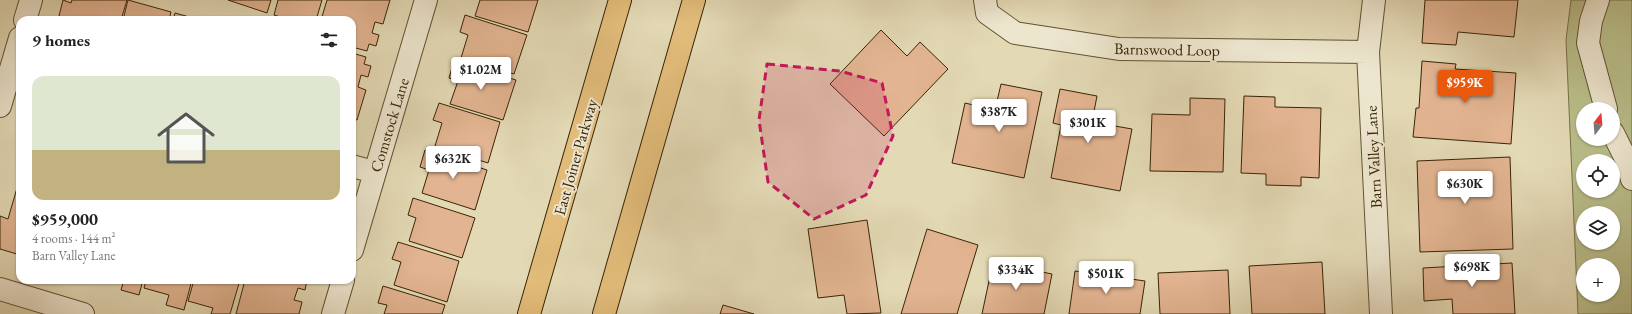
<!DOCTYPE html>
<html lang="en">
<head>
<meta charset="utf-8">
<style>
	body { margin:0; font-family:"EB Garamond",serif; background:#f2f2f2; color:#222; height:100vh; display:flex; flex-direction:column; font-size:15px; white-space:nowrap }
	* { box-sizing:border-box; margin:0 }
	p { font-size:13px; color:#767676 }
	.icon { flex:none; width:22px; height:22px; fill:none; stroke:currentColor; stroke-width:2; stroke-linecap:round; stroke-linejoin:round }
	.map { position:relative; flex:1; overflow:hidden }
	.sheet { position:absolute; left:16px; top:16px; width:340px; height:268px; display:flex; flex-direction:column; background:#fff; border-radius:12px; box-shadow:0 1px 3px #0004 }
	.sheet>* { flex:none }
	.needle { width:26px; rotate:16deg }
	.fabs { position:absolute; left:1576px; top:102px; display:grid; gap:8px }
	.fabs a { display:grid; place-items:center; width:44px; height:44px; border-radius:50%; background:#fff; box-shadow:0 1px 3px #0004; font-size:20px }
	.price { position:absolute; translate:-50% -34px; padding:0 9px; border-radius:4px; background:#fff; color:#222; font-size:13px; line-height:26px; filter:drop-shadow(0 1px 2px #0008) }
	.price::after { content:''; position:absolute; left:50%; top:24px; width:12px; height:9px; margin-left:-6px; background:inherit; clip-path:polygon(0 0,100% 0,50% 100%) }
	.price.current { background:#ea580c; color:#fff }
	ul { padding:0; list-style:none }
	li { display:grid; align-content:center; gap:8px; height:212px; padding:0 16px }
	li+li { border-top:1px solid #e0e0e0 }
	li span { display:grid; place-items:center; height:124px; border-radius:12px; color:#555 }
	li>.icon { margin-inline-start:auto }
	span .icon { width:72px; height:72px; fill:#fffc; stroke-width:1 }
	li b { font-size:17px }
	h2 { display:flex; justify-content:space-between; align-items:center; height:48px; padding:0 16px; font-size:17px }
	.map>svg:first-child { display:block }
	.green { fill:#b9be8a; stroke:#787248; fill-rule:evenodd }
	.building { fill:#e2b491; stroke:#382506 }
	.lines { fill:none; stroke-linecap:round; stroke-linejoin:round }
	.minor-casing { stroke:#635232; stroke-width:24 }
	.major-casing { stroke:#382506; stroke-width:24 }
	.minor { stroke:#ede6cf; stroke-width:22 }
	.major { stroke:#e2bc7a; stroke-width:22 }
	.marked { fill:#c2185b; fill-opacity:0.2; stroke:#c2185b; stroke-width:3; stroke-dasharray:8 5; stroke-linejoin:round }
	.labels { text-anchor:middle; stroke-width:4; stroke-linejoin:round; paint-order:stroke }
	.street-label { font-size:16px; fill:#382506; stroke:#ede6cf }
</style>
</head>
<body>
<div class="map">
<svg width="1632" height="314" viewBox="0 0 1632 314">
	<rect width="100%" height="100%" fill="#e3d9b5"/>
	<filter id="stains"><feTurbulence type="fractalNoise" baseFrequency=".005" numOctaves="4"/><feColorMatrix values="0 0 0 0 .2 0 0 0 0 .09 0 0 0 0 .02 0 0 0 .5 -.17"/></filter>
	<radialGradient id="worn" r=".72"><stop offset=".6" stop-color="#630" stop-opacity="0"/><stop offset="1" stop-color="#630" stop-opacity=".3"/></radialGradient>
	<!-- green -->
	<path class="green" d="M1571 0H1632V314H1578L1566 40ZM1583 109H1613V139H1583ZM1583 161H1613V191H1583ZM1583 213H1613V243H1583ZM1583 265H1613V295H1583Z"/>
	<!-- building -->
	<path class="building" d="M63 0 71 3 72 0H127L121 20H58Z
		M128 0 171 12 169 20H123Z
		M228 0H271L267 13Z
		M278 0H322L316 20H290L274 15Z
		M327 0H390L383 24 375 22 372 33 379 35 376 46 369 44 367 51 352 47V20H321Z
		M480 0H538L528 32 475 16Z
		M1425 0H1518L1514 37 1458 32 1456 45 1422 43Z
		M175 13 200 20H173Z
		M465 15 527 35 514 74 461 58 468 35 460 32Z
		M881 30 907 56 920 42 948 69 884 136 830 84Z
		M352 53 366 57 364 64 371 66 368 77 361 75 358 87 366 90 357 120 352 119Z
		M454 61 516 80 503 120 450 104 458 81 449 78Z
		M1422 61 1456 64 1455 69 1516 73 1511 144 1413 137 1416 108H1419Z
		M1001 84 1042 92 1024 178 952 163 965 103 995 110Z
		M1060 89 1097 96 1092 122 1132 129 1120 191 1051 178 1061 125 1053 123Z
		M1244 96 1275 97V107L1321 108 1319 178 1301 177V186L1266 185V174L1241 173Z
		M1190 98 1225 99 1223 172 1150 171 1152 114 1190 115Z
		M439 103 500 122 488 163 435 146 442 123 433 120Z
		M425 150 487 170 475 210 422 193 429 170 420 167Z
		M1510 157 1513 249 1420 252 1417 161Z
		M17 188 20 189V255L0 249V216L8 219Z
		M413 198 475 218 462 258 409 241 416 218 408 215Z
		M867 220 881 313 847 314 844 295 818 298 808 229Z
		M927 229 978 245 957 314H901Z
		M398 242 459 261 447 302 394 285 401 262 392 259Z
		M993 262 1052 274 1044 314H982Z
		M1322 262 1325 314H1252L1249 266Z
		M1512 263 1515 314H1453L1452 299 1424 301 1423 268Z
		M1228 270 1230 314H1160L1158 273Z
		M1075 271 1145 281 1140 314H1069Z
		M124 280H143L139 295 121 290Z
		M146 280H192L184 310 166 305 169 295 144 288Z
		M194 280H240L230 314H211L213 308 188 301Z
		M245 280H307L305 290 298 288 294 300 302 302 299 314H236Z
		M383 286 445 305 442 314H384L387 305 378 303Z
		M723 305 754 314H720Z"/>
	<g class="lines">
		<defs>
			<path id="minor" d="M985 0 987 13 1015 33 1119 49 1368 52
				M1374 0 1368 52 1381 314
				M1598 0 1591 21 1588 43 1606 109
				M25 20 31 0
				M0 106 20 38
				M1613 133 1626 159 1632 179
				M352 166 374 172
				M352 250 426 0
				M0 289 83 314
				M333 314 343 280"/>
			<path id="major" d="M529 314 620 0
				M604 314 694 0"/>
		</defs>
		<!-- minor casing -->
		<use href="#minor" class="minor-casing"/>
		<!-- major casing -->
		<use href="#major" class="major-casing"/>
		<!-- minor -->
		<use href="#minor" class="minor"/>
		<!-- major -->
		<use href="#major" class="major"/>
	</g>
	<!-- marked area -->
	<path class="marked" d="M767 64 840 71 882 83 893 136 866 195 814 219 768 182 759 120Z"/>
	<g class="labels">
		<!-- street labels -->
		<g class="street-label">
			<text transform="translate(1167 49) rotate(1)" y="6">Barnswood Loop</text>
			<text transform="translate(389 125) rotate(-73)" y="6">Comstock Lane</text>
			<text transform="translate(575 157) rotate(-74)" y="6">East Joiner Parkway</text>
			<text transform="translate(1373 157) rotate(-93)" y="6">Barn Valley Lane</text>
		</g>
	</g>
	<rect width="100%" height="100%" filter="url(#stains)"/>
	<rect width="100%" height="100%" fill="url(#worn)"/>
</svg>
<div class="fabs">
<a><svg class="needle" viewBox="-14 -14 28 28"><path d="M0-13l5 13h-10z" fill="#e53935"/><path d="M0 13l5-13h-10z" fill="#767676"/></svg></a>
<a><svg class="icon" aria-label="locate" viewBox="0 0 24 24"><circle cx="12" cy="12" r="6"/><path d="M12 2v4M12 18v4M2 12h4M18 12h4"/></svg></a>
<a><svg class="icon" aria-label="layers" viewBox="0 0 24 24"><path d="M12 4l9 5-9 5-9-5zM3 14l9 5 9-5"/></svg></a>
<a>+</a>
</div>
<b class="price" style="left:481px;top:91px">$1.02M</b>
<b class="price current" style="left:1465px;top:104px">$959K</b>
<b class="price" style="left:999px;top:133px">$387K</b>
<b class="price" style="left:1088px;top:144px">$301K</b>
<b class="price" style="left:453px;top:180px">$632K</b>
<b class="price" style="left:1465px;top:205px">$630K</b>
<b class="price" style="left:1472px;top:288px">$698K</b>
<b class="price" style="left:1016px;top:291px">$334K</b>
<b class="price" style="left:1106px;top:295px">$501K</b>
<section class="sheet">
<h2>9 homes<svg class="icon" aria-label="filters" viewBox="0 0 24 24"><path d="M4 7h16M4 17h16"/><circle cx="9" cy="7" r="2"/><circle cx="15" cy="17" r="2"/></svg></h2>
<ul>
<li><span style="background:linear-gradient(#dfe7d0 60%,#c2b280 0)"><svg class="icon" aria-label="home" viewBox="0 0 24 24"><path d="M3 11l9-7 9 7M6 9v11h12V9"/></svg></span><div><b>$959,000</b><p>4 rooms · 144 m²</p><p>Barn Valley Lane</p></div></li>
</ul>
</section>
</div>
</body>
</html>
